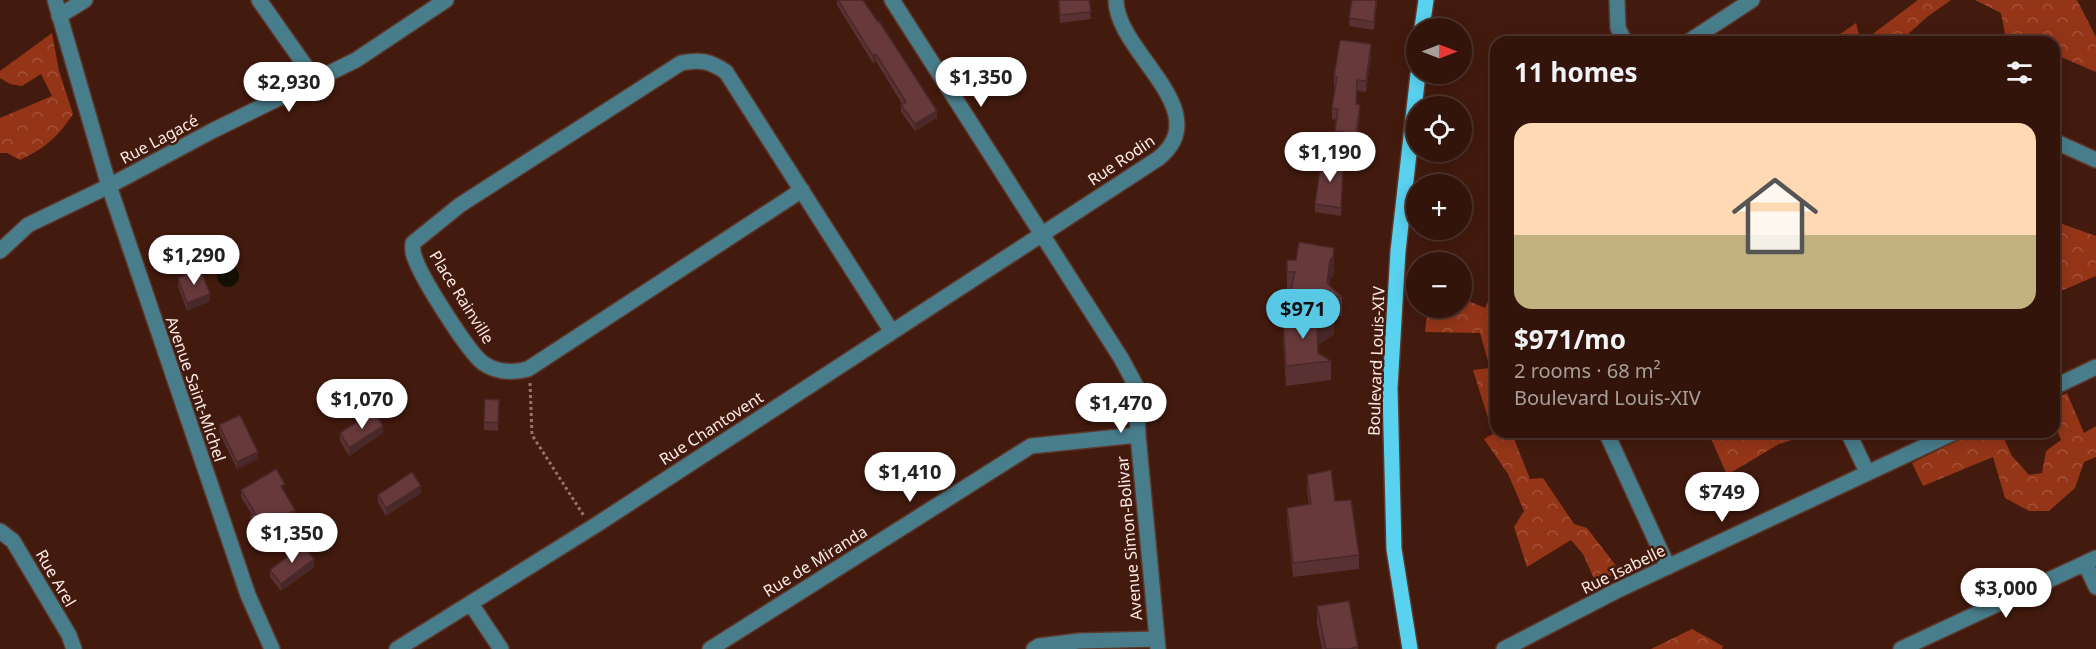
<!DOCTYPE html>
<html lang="en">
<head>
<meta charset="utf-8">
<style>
	body { margin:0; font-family:"Noto Sans",sans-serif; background:#3d2118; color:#f1f3f6; height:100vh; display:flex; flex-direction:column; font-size:22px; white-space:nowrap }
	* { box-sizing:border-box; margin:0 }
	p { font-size:20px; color:#a89e9c }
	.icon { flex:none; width:33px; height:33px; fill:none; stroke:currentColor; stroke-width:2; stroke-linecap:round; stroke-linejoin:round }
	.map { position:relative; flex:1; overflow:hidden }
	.panel { position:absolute; left:1490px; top:36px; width:570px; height:402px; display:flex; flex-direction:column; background:#32140a; border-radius:18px; box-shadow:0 3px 15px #0003,0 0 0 2px #4d332b }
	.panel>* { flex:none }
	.needle { width:39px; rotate:90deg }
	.fabs { position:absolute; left:1406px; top:18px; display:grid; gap:12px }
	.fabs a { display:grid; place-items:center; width:66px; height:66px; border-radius:50%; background:#32140a; box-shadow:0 3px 15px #0003,0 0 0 2px #4d332b; font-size:30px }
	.price { position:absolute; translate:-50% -51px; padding:0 14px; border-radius:21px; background:#fff; color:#222; font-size:20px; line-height:39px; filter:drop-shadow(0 2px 3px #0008) }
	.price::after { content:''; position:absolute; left:50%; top:36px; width:18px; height:14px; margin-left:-9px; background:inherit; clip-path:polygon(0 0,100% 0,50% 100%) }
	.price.active { background:#59c8e4; color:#111 }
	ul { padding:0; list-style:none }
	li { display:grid; align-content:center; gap:12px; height:318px; padding:0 24px }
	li+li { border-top:2px solid #4d332b }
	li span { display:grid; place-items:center; height:186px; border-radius:18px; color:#555 }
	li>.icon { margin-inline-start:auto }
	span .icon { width:108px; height:108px; fill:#fffc; stroke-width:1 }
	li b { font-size:26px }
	h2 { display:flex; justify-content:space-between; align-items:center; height:72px; padding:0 24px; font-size:26px }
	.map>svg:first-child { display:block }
	.forest { fill:url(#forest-crowns) }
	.water { fill:#141104 }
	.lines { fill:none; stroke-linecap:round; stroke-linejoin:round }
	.minor-casing { stroke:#5d372c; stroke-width:18 }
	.major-casing { stroke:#5d372c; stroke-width:18 }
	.path { stroke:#94756c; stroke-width:3; stroke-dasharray:3 3; stroke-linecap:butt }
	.minor { stroke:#487d8b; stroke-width:15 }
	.major { stroke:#59d2f0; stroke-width:15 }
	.wall { fill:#593133 }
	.shaded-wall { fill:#492829 }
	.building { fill:#68393b; stroke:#492829; stroke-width:1.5 }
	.labels { text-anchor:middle; stroke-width:5; stroke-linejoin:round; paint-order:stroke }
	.street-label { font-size:16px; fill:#fbeae5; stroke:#431a0e }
</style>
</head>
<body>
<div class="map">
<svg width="2096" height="649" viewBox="0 0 2096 649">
	<defs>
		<pattern id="forest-crowns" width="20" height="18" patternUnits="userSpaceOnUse" patternTransform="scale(1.5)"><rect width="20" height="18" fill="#943518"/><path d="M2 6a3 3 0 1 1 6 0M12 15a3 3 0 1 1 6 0" fill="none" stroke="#a45239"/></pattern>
	</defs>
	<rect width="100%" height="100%" fill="#431a0e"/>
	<!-- forest -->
	<path class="forest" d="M1918 0H1951L1927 17 1905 37 1886 36 1880 42H1862Z
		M1975 0H2077L2096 37V72L2054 54V42H2024L2005 34 2001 13Z
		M1856 23 1861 42H1829Z
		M52 33 59 71 73 114C58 137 45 148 20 160L7 153H0V118L52 96 41 74 22 86 10 84 0 78V71Z
		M2054 221 2096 236V276L2054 294Z
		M1495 286 1496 432H1516L1513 436 1530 479 1543 478 1574 524 1587 528 1620 571 1596 583 1583 554 1571 540 1527 567 1514 527 1524 511 1508 474 1484 439 1493 434 1473 370 1490 368 1480 333 1425 332 1427 314 1443 308H1461V300L1464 299 1485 308Z
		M2067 393 2084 433 2096 426V457L2084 462 2075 488 2049 511H2029L2005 498 1993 457 1923 486 1912 463 1975 432H2001L2012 456 2029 475 2042 473 2046 451 2061 440 2054 423V399Z
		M1708 432H1818L1779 444 1727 475Z
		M1692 629 1723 646 1722 649H1651Z"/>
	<!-- water -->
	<path class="water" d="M217 276a11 11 0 1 1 22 0a11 11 0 1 1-22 0Z"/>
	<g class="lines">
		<defs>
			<path id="minor" d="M55 0 109 186 248 595 272 649
				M259 0 316 81
				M892 0 1121 358 1136 386 1138 435 1158 649
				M1617 0 1618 28 1625 42
				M59 16 85 0
				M1688 42 1752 0
				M2054 141 2096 160
				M802 190 528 369C513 373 497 373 483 363 468 352 423 280 416 261 413 255 412 250 413 243L460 205 681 63C700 59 710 61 726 72L892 332
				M0 251 28 225 109 186 212 131 356 60 446 0
				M2054 387 2096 367
				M1606 432 1668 567
				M1848 432 1867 472
				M0 531 13 541 69 635 74 649
				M2085 563 2096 587
				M471 604 501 649
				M397 649 596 525 1159 158C1217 110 1116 52 1116 0
				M710 649 1031 446 1138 435
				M1034 649 1039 646 1079 641 1157 639
				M1504 649 1616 591 1955 432
				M1901 649 2096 558"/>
			<path id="major" d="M1422 28 1426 0
				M1410 649 1394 549 1390 388 1398 251 1418 74"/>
		</defs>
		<!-- minor casing -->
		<use href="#minor" class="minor-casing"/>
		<!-- major casing -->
		<use href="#major" class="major-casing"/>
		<!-- path -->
		<path class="path" d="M530 383 532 435 584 516"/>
		<!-- minor -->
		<use href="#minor" class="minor"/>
		<!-- major -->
		<use href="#major" class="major"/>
	</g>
	<!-- wall -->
	<path class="wall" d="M837 0H863L937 118 915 131 901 112V105L902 104 876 61 873 63 837 5Z
		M1058 0H1089L1091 19 1060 23Z
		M1352 0H1377L1374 30 1349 26Z
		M1371 55 1366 92 1357 91V104L1360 116 1356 145 1335 142 1336 120 1332 119V108L1335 87H1334V76Z
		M1342 166 1341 170 1343 178 1341 216 1315 212V204Z
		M1334 267 1333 276 1330 279 1329 285 1342 297V316L1334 315V334L1318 345V353L1331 361V380L1286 386 1283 339V319L1332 315 1291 309V291H1287V272Z
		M178 278 210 301 187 311 178 286Z
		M499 400 498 431 484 430V422Z
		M219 425 258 459 237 469 219 432Z
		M340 433H383L349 456 340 441Z
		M1307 475 1335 501 1359 555V569L1293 577 1287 522V508L1309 505 1307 489Z
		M241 490 285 491 295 518 259 538 250 523V516L252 515 241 497Z
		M421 493 386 516 378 502V495Z
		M314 567 281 591 270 577V570Z
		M1349 601 1358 649H1322L1317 625V606Z"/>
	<!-- shaded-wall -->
	<path class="shaded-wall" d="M1371 44V55L1366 92V81Z
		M876 54V61L873 63V56Z
		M1360 105V116L1356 145V134Z
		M937 111V118L915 131V124Z
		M1334 248V267L1333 276 1330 279 1328 295 1327 283 1330 260Z
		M210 294V301L187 311V303Z
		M1334 315V334L1317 346V327Z
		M383 426V433L349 456V448Z
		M258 452V459L237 469V462Z
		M421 486V493L386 516V508Z
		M295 510V518L259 538V531Z
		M314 559V567L281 591V584Z"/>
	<!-- building -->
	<path class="building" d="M838 0H863L878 22 879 21 937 111 915 124 901 105 906 102 876 54 873 56Z
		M1059 0H1089L1091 12 1060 15Z
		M1352 0H1376L1374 22 1349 18Z
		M1340 40 1371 44 1366 81 1357 80 1356 104 1360 105 1356 134 1335 131 1338 109 1332 108 1337 77 1334 76Z
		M1322 156 1342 158 1340 170H1343L1341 208 1315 204Z
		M1299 242 1334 248 1333 257 1330 260 1327 283 1342 297 1291 290 1295 272H1287V260H1296Z
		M200 269 210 294 187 303 178 278Z
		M1334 315 1317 327 1318 353 1331 361 1286 366 1283 319Z
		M485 399 499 400 498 423 484 422Z
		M374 411 383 426 349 448 340 433Z
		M240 415 258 452 237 462 219 425Z
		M276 469 285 484 281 486 295 510 259 531 250 516 255 513 241 490Z
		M1331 470 1335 501 1351 500 1359 555 1293 563 1287 508 1311 504 1307 475Z
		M412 472 421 486 386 508 378 495Z
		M303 545 314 559 281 584 270 570Z
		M1349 601 1358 647 1349 649H1326L1317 606Z"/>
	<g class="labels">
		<!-- street labels -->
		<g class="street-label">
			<text transform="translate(159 139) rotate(-28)" y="6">Rue Lagacé</text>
			<text transform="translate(1121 160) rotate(-34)" y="6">Rue Rodin</text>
			<text transform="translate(462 297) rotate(58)" y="6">Place Rainville</text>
			<text transform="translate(1376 361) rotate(-88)" y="6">Boulevard Louis-XIV</text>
			<text transform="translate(196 389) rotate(71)" y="6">Avenue Saint-Michel</text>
			<text transform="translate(711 428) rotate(-33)" y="6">Rue Chantovent</text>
			<text transform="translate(1129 538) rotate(-95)" y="6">Avenue Simon-Bolivar</text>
			<text transform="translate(815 561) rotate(-32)" y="6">Rue de Miranda</text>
			<text transform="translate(1623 569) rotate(-26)" y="6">Rue Isabelle</text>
			<text transform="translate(56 578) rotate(60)" y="6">Rue Arel</text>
		</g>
	</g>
</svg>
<div class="fabs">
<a><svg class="needle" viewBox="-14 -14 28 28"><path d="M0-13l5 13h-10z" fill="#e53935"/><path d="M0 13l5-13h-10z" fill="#a89e9c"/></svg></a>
<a><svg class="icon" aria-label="locate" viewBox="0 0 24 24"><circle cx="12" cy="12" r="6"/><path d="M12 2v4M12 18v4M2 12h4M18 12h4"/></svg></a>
<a>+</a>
<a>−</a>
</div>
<b class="price" style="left:981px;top:108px">$1,350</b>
<b class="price" style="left:289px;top:113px">$2,930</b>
<b class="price" style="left:1330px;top:183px">$1,190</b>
<b class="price" style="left:194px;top:286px">$1,290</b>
<b class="price active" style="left:1303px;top:340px">$971</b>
<b class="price" style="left:362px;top:430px">$1,070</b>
<b class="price" style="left:1121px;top:434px">$1,470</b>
<b class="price" style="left:910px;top:503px">$1,410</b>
<b class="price" style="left:1722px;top:523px">$749</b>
<b class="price" style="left:292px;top:564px">$1,350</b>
<b class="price" style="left:2006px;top:619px">$3,000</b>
<section class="panel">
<h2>11 homes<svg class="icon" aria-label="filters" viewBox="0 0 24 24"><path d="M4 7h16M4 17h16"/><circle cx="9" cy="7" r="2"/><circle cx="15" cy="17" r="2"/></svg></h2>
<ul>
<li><span style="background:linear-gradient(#ffd9b3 60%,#c2b280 0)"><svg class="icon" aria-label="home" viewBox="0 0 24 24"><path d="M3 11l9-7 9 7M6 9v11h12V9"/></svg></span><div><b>$971/mo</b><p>2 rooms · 68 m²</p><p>Boulevard Louis-XIV</p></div></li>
</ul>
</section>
</div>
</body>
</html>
